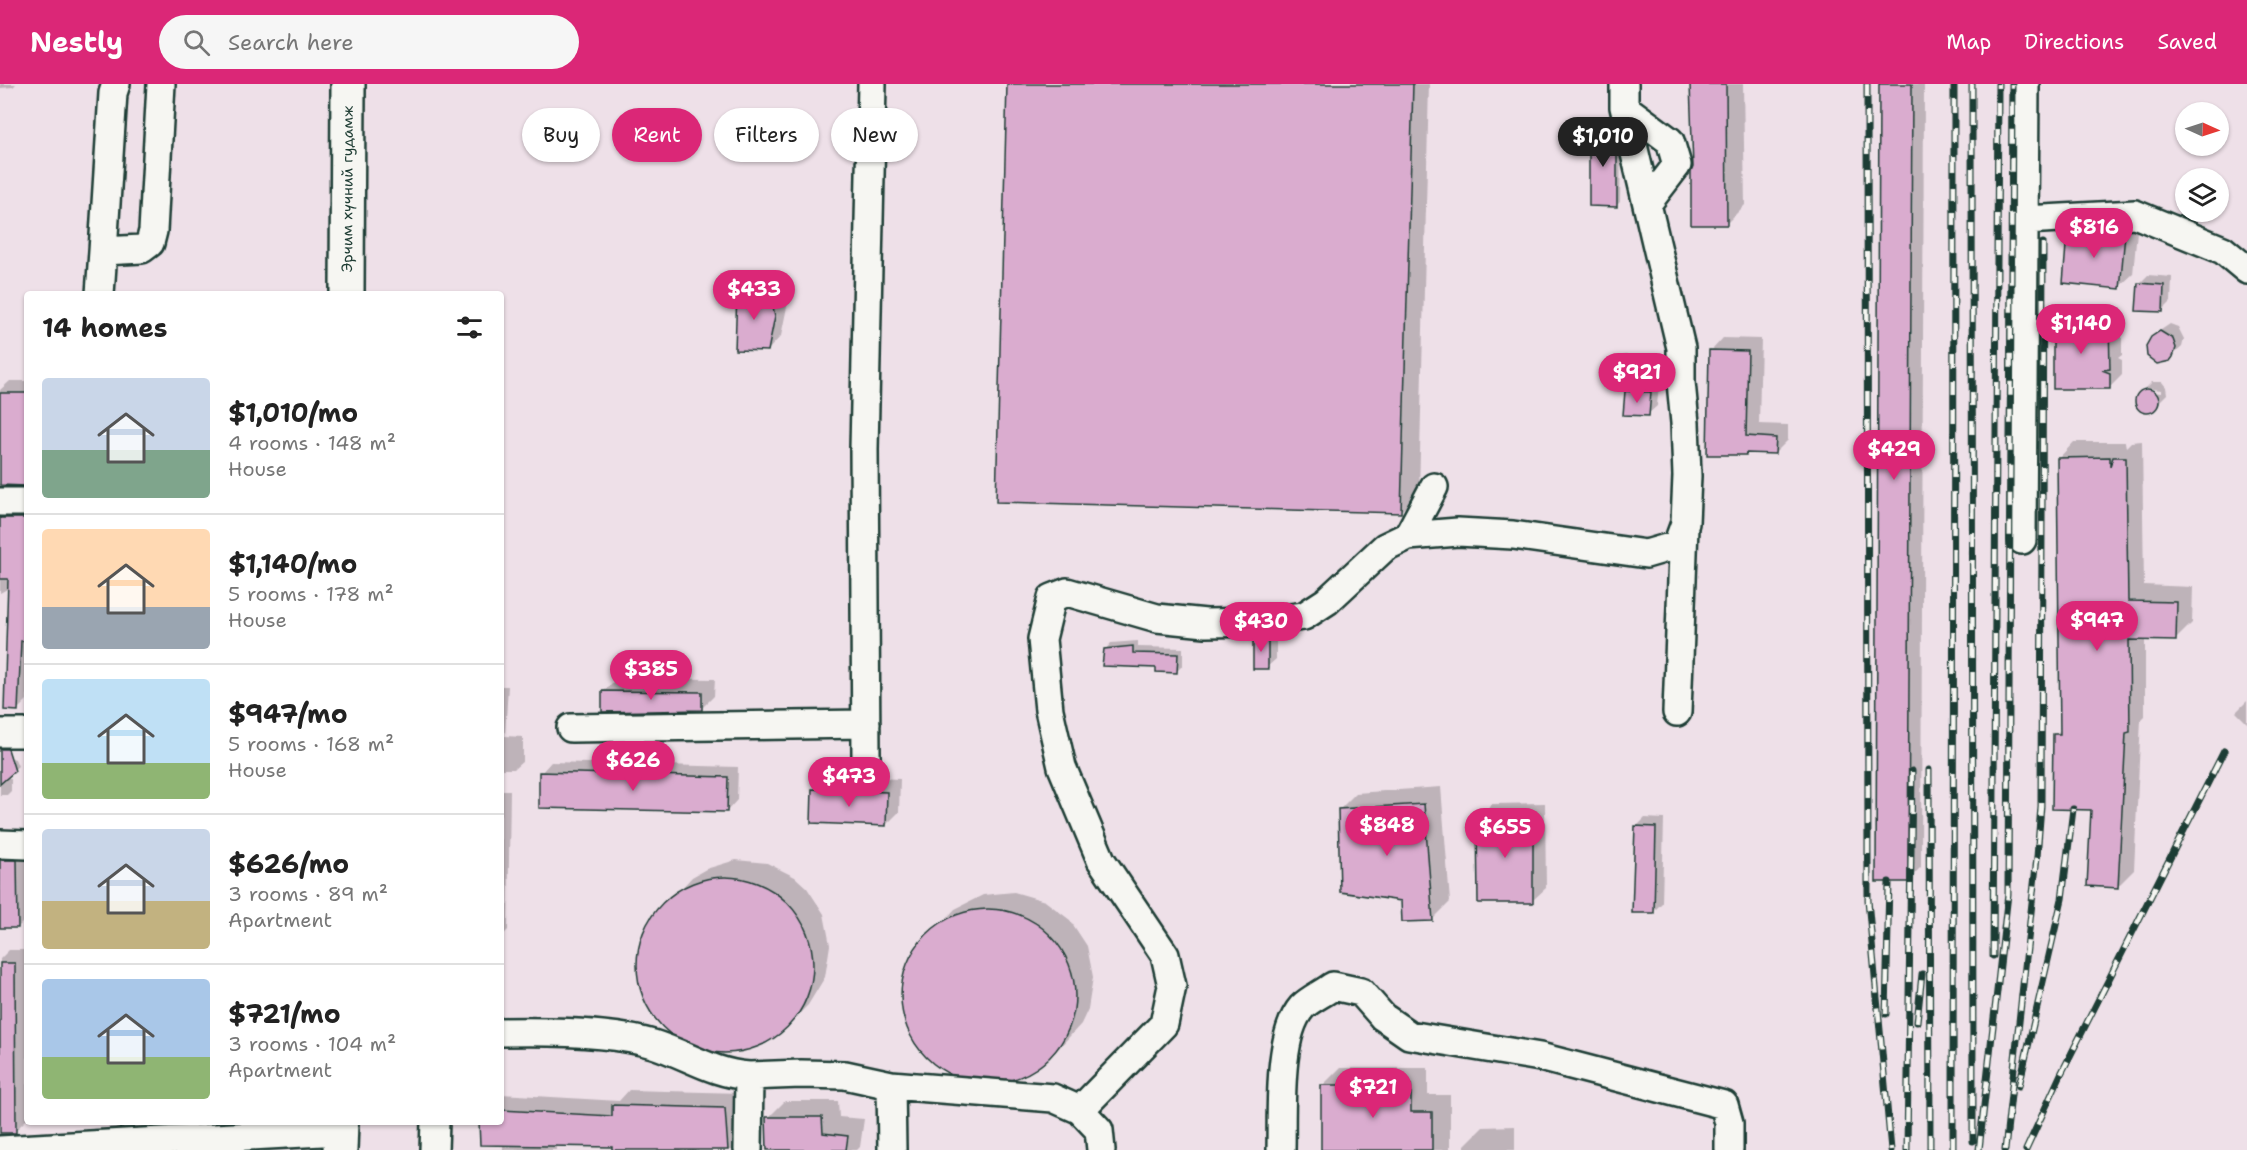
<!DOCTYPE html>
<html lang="en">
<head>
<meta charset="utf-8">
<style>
	body { margin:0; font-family:"Shantell Sans",sans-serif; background:#f6f6f6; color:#222; height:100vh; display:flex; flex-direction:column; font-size:22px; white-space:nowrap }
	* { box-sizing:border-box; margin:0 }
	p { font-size:20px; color:#767676 }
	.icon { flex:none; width:33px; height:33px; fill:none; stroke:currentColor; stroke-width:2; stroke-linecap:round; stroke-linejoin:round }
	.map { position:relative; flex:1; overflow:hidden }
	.details { position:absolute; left:24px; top:207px; width:480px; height:834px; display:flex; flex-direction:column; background:#fff; border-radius:6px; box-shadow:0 2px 4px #0004 }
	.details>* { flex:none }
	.top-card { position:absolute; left:522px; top:24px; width:570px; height:54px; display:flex; gap:12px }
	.needle { width:39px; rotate:93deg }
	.tools { position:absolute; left:2175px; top:18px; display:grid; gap:12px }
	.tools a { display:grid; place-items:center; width:54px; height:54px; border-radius:50%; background:#fff; box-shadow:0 2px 4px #0004; font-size:30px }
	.price { position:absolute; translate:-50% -51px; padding:0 14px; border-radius:21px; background:#db2777; color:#fff; font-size:20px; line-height:39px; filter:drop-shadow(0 2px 3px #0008) }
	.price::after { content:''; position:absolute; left:50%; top:36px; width:18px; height:14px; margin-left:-9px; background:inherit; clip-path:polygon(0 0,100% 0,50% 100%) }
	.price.current { background:#222; color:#fff }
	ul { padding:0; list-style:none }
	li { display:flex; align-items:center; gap:18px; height:150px; padding:0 18px }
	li+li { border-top:2px solid #e0e0e0 }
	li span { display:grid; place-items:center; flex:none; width:168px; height:120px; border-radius:6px; color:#555 }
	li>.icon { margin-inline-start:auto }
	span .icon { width:72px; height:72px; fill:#fffc; stroke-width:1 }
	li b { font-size:26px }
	h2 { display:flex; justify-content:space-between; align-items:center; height:72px; padding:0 18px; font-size:26px }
	.tag { padding:0 21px; border-radius:27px; background:#fff; box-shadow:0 2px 4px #0004; font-size:21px; line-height:54px }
	.tag.current { background:#db2777; color:#fff }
	header { display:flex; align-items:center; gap:36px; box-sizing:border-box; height:84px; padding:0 30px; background:#db2777; color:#fff }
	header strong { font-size:28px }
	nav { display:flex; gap:33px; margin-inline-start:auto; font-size:21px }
	.search { width:420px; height:54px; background:#f6f6f6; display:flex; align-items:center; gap:15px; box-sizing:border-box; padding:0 21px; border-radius:33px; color:#767676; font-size:22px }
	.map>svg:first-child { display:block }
	.shadow { fill:#0003 }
	.building { fill:#daaccf; stroke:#1f3d34; stroke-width:1.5 }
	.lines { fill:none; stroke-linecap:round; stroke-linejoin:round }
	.minor-casing { stroke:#1f3d34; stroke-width:32 }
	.major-casing { stroke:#1f3d34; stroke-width:38 }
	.minor { stroke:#f6f6f2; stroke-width:27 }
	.major { stroke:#f6f6f2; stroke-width:33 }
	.rail-casing { stroke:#1f3d34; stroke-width:7 }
	.rail { stroke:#f6f6f2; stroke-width:4.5; stroke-dasharray:14; stroke-linecap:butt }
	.labels { text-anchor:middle; stroke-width:6; stroke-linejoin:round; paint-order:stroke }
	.street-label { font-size:15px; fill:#1f3d34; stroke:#f6f6f2 }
</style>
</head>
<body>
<header>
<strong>Nestly</strong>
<div class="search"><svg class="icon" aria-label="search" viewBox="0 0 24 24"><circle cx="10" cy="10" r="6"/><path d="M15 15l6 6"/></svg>Search here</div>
<nav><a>Map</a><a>Directions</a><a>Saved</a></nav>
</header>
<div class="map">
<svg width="2247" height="1066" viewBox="0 0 2247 1066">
	<rect width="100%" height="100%" fill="#eee0e8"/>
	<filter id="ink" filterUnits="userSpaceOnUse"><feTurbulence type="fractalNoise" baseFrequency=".0167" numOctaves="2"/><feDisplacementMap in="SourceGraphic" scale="12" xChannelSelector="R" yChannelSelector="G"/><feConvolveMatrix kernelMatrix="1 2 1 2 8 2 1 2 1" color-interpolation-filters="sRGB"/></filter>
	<g filter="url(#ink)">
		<!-- shadow -->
		<path class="shadow" d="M0 0H16L13 3 0 4Z
			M1008 0H1429L1419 410 1401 427Z
			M1691 0H1743L1745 121 1727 139 1694 84Z
			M1880 0H1924L1921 783 1907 797Z
			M1616 38 1621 58 1620 118 1616 122 1590 54 1597 50 1596 43 1600 39Z
			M2082 137H2138L2133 190 2119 203 2069 150Z
			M2148 191 2172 193 2171 218 2162 227 2139 200Z
			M752 196 783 197 788 218 781 252 768 266 739 209Z
			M2068 224H2122V271L2118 274 2122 276V291L2109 304 2055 238Z
			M2170 240 2178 243 2184 255 2182 263 2172 272 2158 248Z
			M1723 254 1761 255 1759 340 1788 341V356L1775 369 1748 367 1745 370 1711 267Z
			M1624 271H1644V292L1636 299 1659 300 1657 322 1648 330 1627 308 1634 301 1615 280Z
			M10 297H27V401L0 400V306Z
			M2152 298H2162L2166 303 2167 310 2150 327H2143L2138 322 2137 315 2143 307 2161 309V306L2146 304Z
			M2142 357 2144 501 2193 503 2192 539 2175 556 2145 555V631L2141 635 2134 786 2118 802 2093 724 2055 651 2062 644 2058 375 2074 358H2125L2126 363 2131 358Z
			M0 423H27V616L18 625 9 504 0 509Z
			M1276 545V575L1267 583 1255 555 1264 546Z
			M1138 557V563L1183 564V581L1177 587 1105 566 1111 559Z
			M617 594 715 595 714 612 701 625 604 607Z
			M501 602H508L505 652 523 653V677L514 685H501Z
			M2247 617V639L2236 628Z
			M12 674 15 675 18 682 5 694H11V707L7 711H0V694L6 677Z
			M551 678 738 683 737 716 727 727 541 689Z
			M827 692 900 695 899 728 886 741 813 706Z
			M1441 703 1450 818 1433 835 1403 816 1339 726 1356 709Z
			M501 706H510L508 846 501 853Z
			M1545 719 1546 804 1532 817 1479 733 1492 720Z
			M1645 734 1664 735 1662 819 1653 828 1636 743Z
			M0 753 27 759V834L18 843H0Z
			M736 776 767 779 795 793 807 804 824 830 830 861 825 893 808 921 790 939 778 950 764 959 749 965 719 968 669 947 651 927 640 897V865L652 836 692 793 706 785Z
			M1014 808 1045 817 1070 836 1087 862 1093 893 1088 925 1081 940 1059 964 1041 982 1019 994 944 988 924 972 914 959 903 929V897L915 868 955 825 983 811Z
			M9 866H27V1035L15 1047H0V875Z
			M1340 984H1428V1011H1450V1066H1322V1002Z
			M629 1006 741 1009 744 1066H614V1061H556V1066H503V1060L481 1038H501V1010L619 1017Z
			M785 1017H838L839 1033 864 1035 860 1063 857 1066H768V1034Z
			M1515 1042V1066H1465V1061L1483 1043Z"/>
		<!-- building -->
		<path class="building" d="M1007 0H1413L1401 429 996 418Z
			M1690 0H1726L1727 141H1691V88L1693 83Z
			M1879 0H1912L1908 798H1876Z
			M1612 41 1617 63V123L1589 122V53H1595V42Z
			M2099 148 2125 150 2120 205 2063 199 2067 149Z
			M2138 199 2164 201 2163 228 2136 227Z
			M737 208 770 209 775 232 768 267 735 266Z
			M2053 237H2109L2110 285 2102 286 2110 289V305H2053Z
			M2160 247 2173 255 2176 264 2173 273 2170 277 2157 280 2147 272 2146 262 2151 253Z
			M1709 266 1748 267 1746 352 1776 354 1775 370 1746 369V371H1707Z
			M1613 279H1636V302H1613Z
			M2135 317a12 12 0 1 1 24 0a12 12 0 1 1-24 0Z
			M1625 307 1651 308 1649 332 1623 331Z
			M0 309H27V402L0 401Z
			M2110 373V382L2113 373H2126L2128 517 2177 518 2176 557 2129 556 2130 648 2126 649 2118 804 2087 802 2091 726 2052 725 2053 650H2060L2057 374Z
			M0 434H27L26 557H21L18 627 4 626 8 495H0Z
			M1268 553V585H1253V554Z
			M1133 562V569L1178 570 1177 589 1156 588V584L1102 582 1104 565Z
			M602 607 702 608V626L602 628Z
			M0 665H8L15 687 0 700Z
			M539 688 728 693 727 728 539 724Z
			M812 705 887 708 886 742 811 739Z
			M1424 720 1433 837 1402 838 1401 817 1340 808 1338 725Z
			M1477 732H1533V819H1478Z
			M1635 742 1656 743 1654 829H1632Z
			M0 776H17L18 844H0Z
			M637 881a88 88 0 1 1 176 0a88 88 0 1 1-176 0Z
			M901 912a87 87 0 1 1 174 0a87 87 0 1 1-174 0Z
			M0 879H15L16 1049H0Z
			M1321 1001H1411V1028H1432V1066H1321Z
			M612 1021 725 1024 728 1066H612V1063L480 1061 479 1038H501V1026L612 1032Z
			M766 1033H822L823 1049 848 1052 846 1066H767Z"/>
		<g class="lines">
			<defs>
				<path id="minor" d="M1624 23 1670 57 1677 81 1647 120
					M2024 136 2135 130 2223 166 2247 186
					M103 167 113 9 116 0
					M100 210 103 167 142 165 150 159 153 147 161 0
					M0 418H27
					M1408 452 1458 448 1513 451 1646 470 1677 461 1685 439 1687 392 1685 339 1681 298V264L1624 23V0
					M2022 456 2025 0
					M1677 628 1684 443
					M571 644 866 640
					M0 649H27
					M866 673 864 365 872 0
					M0 760 27 761
					M501 948C546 947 610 947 653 960 688 971 711 989 749 992L748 1066
					M749 992 801 990 845 991 891 1001 1053 1014 1080 1026 1099 1046 1101 1066
					M891 1001 892 1066
					M1080 1026 1164 940 1172 902 1165 871 1101 776 1062 683 1049 626 1042 555 1052 514 1067 508 1157 534 1206 539 1260 538 1304 532 1327 517 1385 463 1408 452 1434 403
					M0 1066 340 1047
					M434 1066 435 1038
					M1281 1066C1282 1029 1277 951 1302 923 1310 915 1324 909 1333 902L1361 908 1383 933 1409 951 1540 973 1724 1021 1729 1039V1066"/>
				<g id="major">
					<path id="s1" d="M347 210 348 0"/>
					<path d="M340 1066 341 1038"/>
				</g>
			</defs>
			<!-- minor casing -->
			<use href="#minor" class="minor-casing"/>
			<!-- major casing -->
			<use href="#major" class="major-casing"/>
			<!-- minor -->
			<use href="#minor" class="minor"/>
			<!-- major -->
			<use href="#major" class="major"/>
			<defs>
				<path id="rail" d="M1867 0 1868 816 1891 1066
					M1972 0 1973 1057
					M1929 686 1930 1066
					M1993 872 1998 0
					M1886 930 1889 798
					M1917 938 1922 890
					M2019 1002 2062 815 2073 725
					M1907 1066 1912 687
					M1953 1066 1954 0
					M1979 1066 2008 810 2012 0
					M2005 1066 2037 773 2041 722 2043 159
					M2026 1066 2061 990 2224 667"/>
			</defs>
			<!-- rail casing -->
			<use href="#rail" class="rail-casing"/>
			<!-- rail -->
			<use href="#rail" class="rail"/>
		</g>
	</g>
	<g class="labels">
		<!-- street labels -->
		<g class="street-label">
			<text dy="5" stroke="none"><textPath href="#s1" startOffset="105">Эрчим хүчний гудамж</textPath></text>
		</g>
	</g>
</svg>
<div class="tools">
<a><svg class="needle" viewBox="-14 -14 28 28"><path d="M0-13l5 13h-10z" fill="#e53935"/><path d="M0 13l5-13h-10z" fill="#767676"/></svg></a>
<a><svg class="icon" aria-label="layers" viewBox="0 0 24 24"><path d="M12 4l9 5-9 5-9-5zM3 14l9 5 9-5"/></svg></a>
</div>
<b class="price current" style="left:1603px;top:84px">$1,010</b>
<b class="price" style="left:2094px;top:175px">$816</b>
<b class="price" style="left:754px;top:237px">$433</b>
<b class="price" style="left:2081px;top:271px">$1,140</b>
<b class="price" style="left:1637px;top:320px">$921</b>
<b class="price" style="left:1894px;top:397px">$429</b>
<b class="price" style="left:2097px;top:568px">$947</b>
<b class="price" style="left:1261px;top:569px">$430</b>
<b class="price" style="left:651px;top:617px">$385</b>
<b class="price" style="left:633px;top:708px">$626</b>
<b class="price" style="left:849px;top:724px">$473</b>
<b class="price" style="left:1387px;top:773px">$848</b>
<b class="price" style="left:1505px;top:775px">$655</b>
<b class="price" style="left:1373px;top:1035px">$721</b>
<div class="top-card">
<a class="tag">Buy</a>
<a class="tag current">Rent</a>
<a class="tag">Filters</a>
<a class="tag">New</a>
</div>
<section class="details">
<h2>14 homes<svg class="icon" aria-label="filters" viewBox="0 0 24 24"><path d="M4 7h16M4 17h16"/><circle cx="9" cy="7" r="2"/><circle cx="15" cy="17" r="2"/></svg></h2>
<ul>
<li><span style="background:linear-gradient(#c9d6e8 60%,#7fa58c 0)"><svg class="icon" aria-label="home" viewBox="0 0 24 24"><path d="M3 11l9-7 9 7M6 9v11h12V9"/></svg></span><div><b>$1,010/mo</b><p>4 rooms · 148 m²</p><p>House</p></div></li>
<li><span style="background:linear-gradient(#ffd9b3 65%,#9aa5b1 0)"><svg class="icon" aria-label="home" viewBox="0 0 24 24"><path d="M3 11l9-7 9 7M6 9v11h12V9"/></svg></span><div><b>$1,140/mo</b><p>5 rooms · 178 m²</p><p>House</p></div></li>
<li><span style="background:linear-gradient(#bfe0f5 70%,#8fb573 0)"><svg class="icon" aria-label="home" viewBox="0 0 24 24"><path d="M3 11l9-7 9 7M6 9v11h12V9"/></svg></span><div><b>$947/mo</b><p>5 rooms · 168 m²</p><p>House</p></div></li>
<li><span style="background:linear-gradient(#c9d6e8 60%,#c2b280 0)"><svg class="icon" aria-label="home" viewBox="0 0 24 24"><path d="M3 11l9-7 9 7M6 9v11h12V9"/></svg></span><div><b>$626/mo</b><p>3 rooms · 89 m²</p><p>Apartment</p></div></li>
<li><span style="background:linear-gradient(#a9c7e8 65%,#8fb573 0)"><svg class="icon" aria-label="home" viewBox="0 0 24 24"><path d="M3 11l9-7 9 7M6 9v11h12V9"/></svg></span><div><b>$721/mo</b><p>3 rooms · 104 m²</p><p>Apartment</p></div></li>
</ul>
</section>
</div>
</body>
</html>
